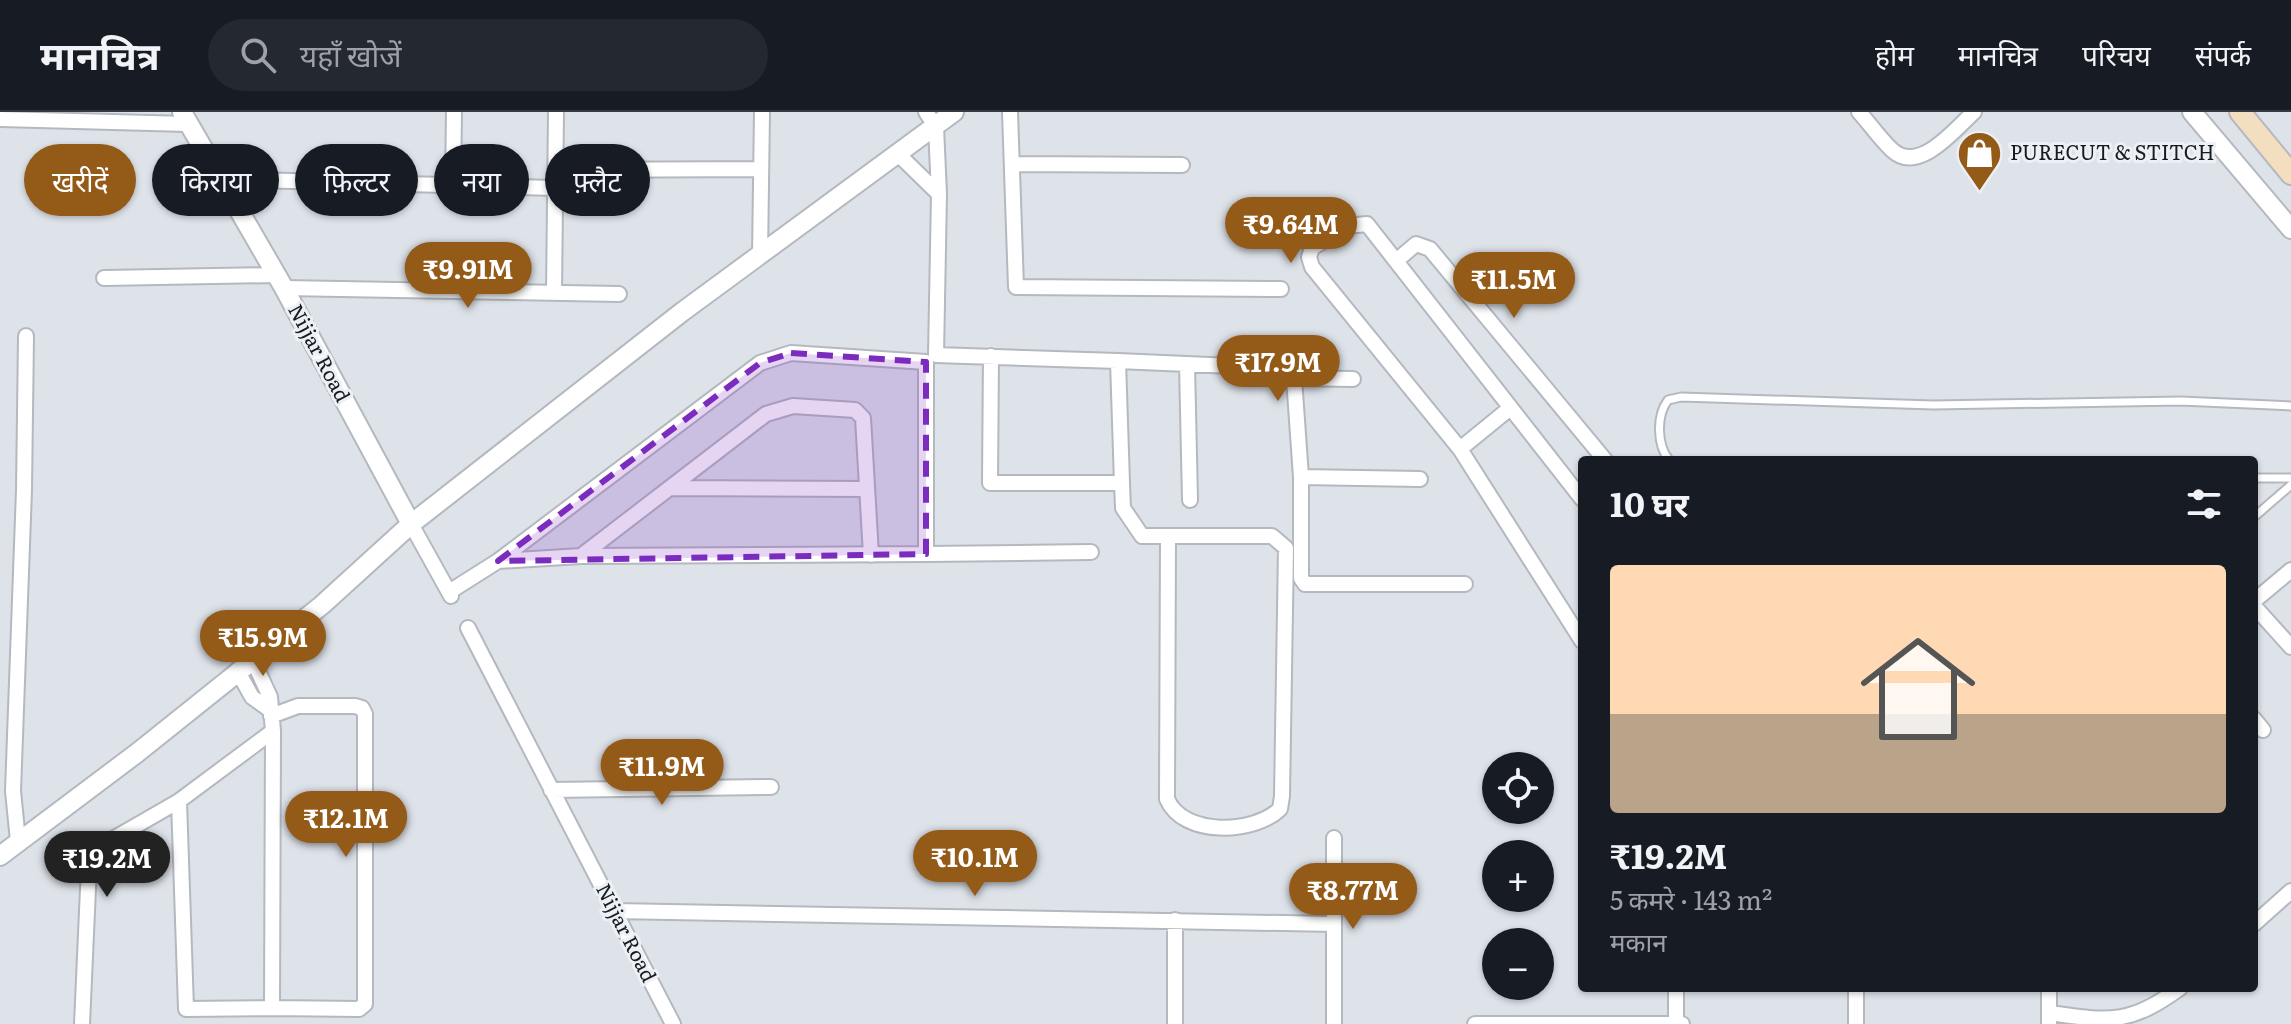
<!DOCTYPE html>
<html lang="hi">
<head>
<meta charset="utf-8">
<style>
	body { margin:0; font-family:Literata,"Noto Sans Devanagari",serif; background:#242831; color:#f1f3f6; height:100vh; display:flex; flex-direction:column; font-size:30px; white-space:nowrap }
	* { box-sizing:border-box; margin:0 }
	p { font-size:26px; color:#9ea1a6 }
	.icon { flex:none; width:44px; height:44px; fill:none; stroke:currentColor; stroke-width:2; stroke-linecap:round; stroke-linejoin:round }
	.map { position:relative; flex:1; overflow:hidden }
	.panel { position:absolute; left:1578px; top:344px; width:680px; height:536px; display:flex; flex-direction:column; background:#171b24; border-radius:8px; box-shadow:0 2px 6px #0004 }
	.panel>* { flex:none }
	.top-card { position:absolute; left:24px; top:32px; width:760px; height:72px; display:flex; gap:16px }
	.controls { position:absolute; left:1482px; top:640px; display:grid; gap:16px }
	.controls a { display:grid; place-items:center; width:72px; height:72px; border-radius:50%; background:#171b24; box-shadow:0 2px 6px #0004; font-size:40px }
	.price { position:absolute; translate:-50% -68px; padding:0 18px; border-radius:28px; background:#945a18; color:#fff; font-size:26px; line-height:52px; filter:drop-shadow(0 2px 4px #0008) }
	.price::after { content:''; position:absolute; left:50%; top:48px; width:24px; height:18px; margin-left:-12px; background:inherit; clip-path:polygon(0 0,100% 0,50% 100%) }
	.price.current { background:#222; color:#fff }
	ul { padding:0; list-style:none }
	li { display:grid; align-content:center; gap:16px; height:424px; padding:0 32px }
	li+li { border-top:2px solid #363941 }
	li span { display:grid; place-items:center; height:248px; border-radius:8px; color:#555 }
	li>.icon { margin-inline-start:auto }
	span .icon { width:144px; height:144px; fill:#fffc; stroke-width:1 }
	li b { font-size:34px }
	h2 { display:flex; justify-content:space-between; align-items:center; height:96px; padding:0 32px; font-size:34px }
	.pill { padding:0 28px; border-radius:36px; background:#171b24; box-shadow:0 2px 6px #0004; font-size:28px; line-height:72px }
	.pill.current { background:#945a18; color:#fff }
	header { display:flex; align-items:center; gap:48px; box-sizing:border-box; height:112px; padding:0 40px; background:#171b24; border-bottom:2px solid #363941 }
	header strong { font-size:38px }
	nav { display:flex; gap:44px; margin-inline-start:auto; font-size:28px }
	.search { width:560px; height:72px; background:#242831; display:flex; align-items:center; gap:20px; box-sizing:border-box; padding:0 28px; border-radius:44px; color:#9ea1a6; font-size:30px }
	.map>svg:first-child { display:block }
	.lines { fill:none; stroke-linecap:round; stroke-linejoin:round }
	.service-casing { stroke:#b4b8bf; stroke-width:11 }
	.minor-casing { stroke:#b4b8bf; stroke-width:18 }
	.tertiary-casing { stroke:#b4b8bf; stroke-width:22 }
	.secondary-casing { stroke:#b4b8bf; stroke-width:24 }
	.service { stroke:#fff; stroke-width:7 }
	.minor { stroke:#fff; stroke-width:14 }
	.tertiary { stroke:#fff; stroke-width:18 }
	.secondary { stroke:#f3debf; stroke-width:20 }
	.marked { fill:#7b2cbf; fill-opacity:0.2; stroke:#7b2cbf; stroke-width:6; stroke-dasharray:16 10; stroke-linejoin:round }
	.labels { text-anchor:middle; stroke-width:6; stroke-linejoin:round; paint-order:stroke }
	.poi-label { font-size:20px; fill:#191b1d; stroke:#ecf0f7; text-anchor:start }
	.street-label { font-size:20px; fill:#191b1d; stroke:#ecf0f7 }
</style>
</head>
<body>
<header>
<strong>मानचित्र</strong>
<div class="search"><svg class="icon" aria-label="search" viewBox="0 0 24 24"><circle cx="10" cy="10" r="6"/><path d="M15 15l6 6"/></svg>यहाँ खोजें</div>
<nav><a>होम</a><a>मानचित्र</a><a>परिचय</a><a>संपर्क</a></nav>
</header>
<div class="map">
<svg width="2291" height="912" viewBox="0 0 2291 912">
	<rect width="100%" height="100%" fill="#dee3ea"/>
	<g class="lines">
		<defs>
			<path id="service" d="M1669 348C1657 333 1656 304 1668 288L1681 285 1933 293 2181 289 2291 294
				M2254 366H2291
				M2254 405 2291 373"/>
			<path id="minor" d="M926 0 936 15 939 82 936 243 1118 249 1122 371H990L991 244
				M1010 0 1016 175 1281 177
				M1859 0C1870 12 1880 27 1892 38 1919 63 1955 17 1974 0
				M0 7 188 12
				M899 43 939 82
				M1012 52 1182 53
				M555 58 761 57
				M219 67 555 76
				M453 73 454 0
				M760 144 762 0
				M1396 149 1416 132 1430 137 1605 348
				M104 166 276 163
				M284 176 619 182
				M554 181 556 0
				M1118 249 1280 256 1294 266 1301 365V466L1305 472H1465
				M1187 253 1190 388
				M1294 266 1353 267
				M1460 337 1509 297
				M1301 365 1420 367
				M1122 371 1123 396 1142 424H1272L1286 436 1282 684 1280 697C1254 722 1183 725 1167 687L1168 424
				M670 376 867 377
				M1582 387 1367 112 1347 114 1312 136 1309 145 1312 155 1460 337 1582 529
				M411 412 451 484
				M926 442 1091 440
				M581 444 766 302 793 294 855 298 863 306 871 443
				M449 480 498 449 760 251 791 241 926 250V442L581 444 498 449
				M2254 489 2291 458
				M2254 494 2291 535
				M468 516 673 912
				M252 546 270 585 273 619 272 896 186 897 179 689 273 619
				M237 558 252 585 270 598
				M271 604 298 594H355L362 596 365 602V892L359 897 272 896
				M2254 607 2263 618
				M551 678 771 675
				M18 729 13 679 24 378 26 224
				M615 799 1334 812
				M1175 808V912
				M2254 812 2291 779
				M1676 876V912
				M2049 876V912
				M2050 901C2111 910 2130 912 2180 876
				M82 912 89 754 96 739 106 731 179 689
				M1334 912V726
				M1475 912H1682
				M1856 912V876"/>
			<path id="tertiary" d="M182 0 284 176 411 412
				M2192 0 2291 117
				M0 744 137 641 322 493 411 412 682 200 954 0"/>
			<path id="secondary" d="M2240 0 2291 62"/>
		</defs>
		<!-- service casing -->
		<use href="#service" class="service-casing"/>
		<!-- minor casing -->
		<use href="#minor" class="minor-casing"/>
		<!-- tertiary casing -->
		<use href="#tertiary" class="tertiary-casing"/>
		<!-- secondary casing -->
		<use href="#secondary" class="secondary-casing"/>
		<!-- service -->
		<use href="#service" class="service"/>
		<!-- minor -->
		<use href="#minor" class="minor"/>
		<!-- tertiary -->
		<use href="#tertiary" class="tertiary"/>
		<!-- secondary -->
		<use href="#secondary" class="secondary"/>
	</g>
	<!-- marked area -->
	<path class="marked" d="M791 241 926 250V442L498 449 760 251Z"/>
	<!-- icons -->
	<defs>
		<symbol id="shop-pin" viewBox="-11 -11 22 30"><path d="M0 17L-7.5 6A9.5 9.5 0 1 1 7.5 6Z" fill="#945a18" stroke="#ecf0f7"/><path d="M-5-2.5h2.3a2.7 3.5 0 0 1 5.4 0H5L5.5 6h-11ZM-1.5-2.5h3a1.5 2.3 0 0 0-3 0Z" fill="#fff"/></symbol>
	</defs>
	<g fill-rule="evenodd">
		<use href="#shop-pin" x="1954" y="16" width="51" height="69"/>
	</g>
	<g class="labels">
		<!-- poi labels -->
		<g class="poi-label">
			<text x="2010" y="48">PURECUT &amp; STITCH</text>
		</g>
		<!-- street labels -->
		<g class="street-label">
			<text transform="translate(319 241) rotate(62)" y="7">Nijjar Road</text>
			<text transform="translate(626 821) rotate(63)" y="7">Nijjar Road</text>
		</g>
	</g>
</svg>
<div class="controls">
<a><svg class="icon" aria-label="locate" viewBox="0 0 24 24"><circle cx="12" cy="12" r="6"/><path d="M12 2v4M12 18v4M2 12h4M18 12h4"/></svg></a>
<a>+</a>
<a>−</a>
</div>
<b class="price" style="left:1291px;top:153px">₹9.64M</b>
<b class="price" style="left:468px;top:198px">₹9.91M</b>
<b class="price" style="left:1514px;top:208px">₹11.5M</b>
<b class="price" style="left:1278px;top:291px">₹17.9M</b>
<b class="price" style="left:263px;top:566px">₹15.9M</b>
<b class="price" style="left:662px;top:695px">₹11.9M</b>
<b class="price" style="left:346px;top:747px">₹12.1M</b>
<b class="price" style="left:975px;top:786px">₹10.1M</b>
<b class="price current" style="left:107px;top:787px">₹19.2M</b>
<b class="price" style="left:1353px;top:819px">₹8.77M</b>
<div class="top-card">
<a class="pill current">खरीदें</a>
<a class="pill">किराया</a>
<a class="pill">फ़िल्टर</a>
<a class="pill">नया</a>
<a class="pill">फ़्लैट</a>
</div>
<section class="panel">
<h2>10 घर<svg class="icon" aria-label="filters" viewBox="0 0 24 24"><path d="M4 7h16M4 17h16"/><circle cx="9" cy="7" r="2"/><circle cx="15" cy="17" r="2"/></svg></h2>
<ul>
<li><span style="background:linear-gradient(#ffd9b3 60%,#b9a48a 0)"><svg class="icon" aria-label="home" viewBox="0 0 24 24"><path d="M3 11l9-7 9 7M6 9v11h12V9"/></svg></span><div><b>₹19.2M</b><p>5 कमरे · 143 m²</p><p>मकान</p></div></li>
</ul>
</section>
</div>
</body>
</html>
